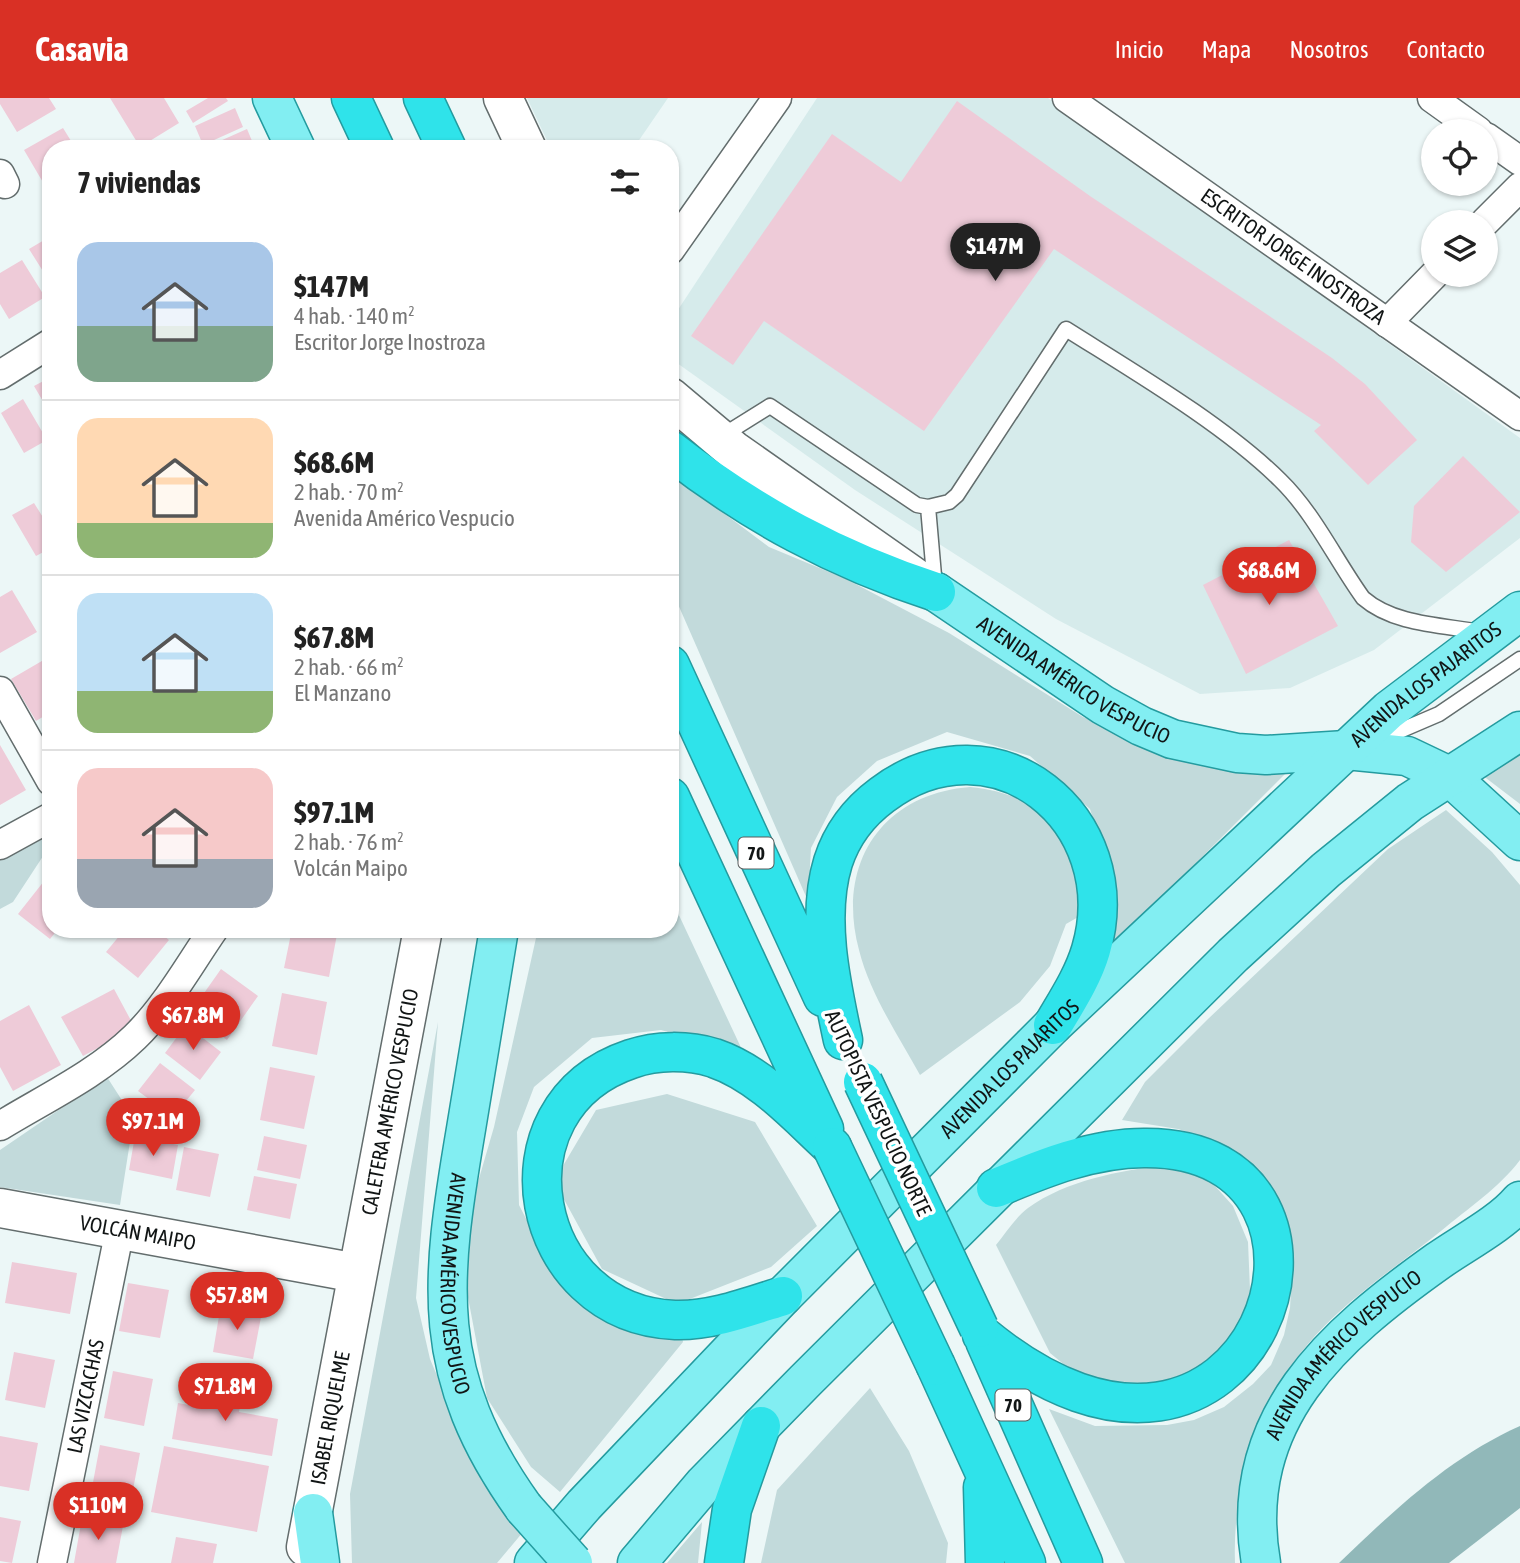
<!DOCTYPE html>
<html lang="es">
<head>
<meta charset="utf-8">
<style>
	body { margin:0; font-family:"Asap Condensed",sans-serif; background:#f6f6f6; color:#222; height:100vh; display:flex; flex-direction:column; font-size:26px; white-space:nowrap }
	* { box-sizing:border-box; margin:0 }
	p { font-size:23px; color:#767676 }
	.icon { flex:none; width:38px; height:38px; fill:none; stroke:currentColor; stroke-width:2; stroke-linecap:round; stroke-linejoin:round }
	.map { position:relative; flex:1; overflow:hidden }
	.details { position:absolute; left:42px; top:42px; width:637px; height:798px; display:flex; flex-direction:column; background:#fff; border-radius:28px; box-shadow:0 2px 5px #0004 }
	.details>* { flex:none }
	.tools { position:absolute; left:1421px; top:21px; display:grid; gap:14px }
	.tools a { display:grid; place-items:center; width:77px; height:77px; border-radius:50%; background:#fff; box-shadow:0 2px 5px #0004; font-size:35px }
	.price { position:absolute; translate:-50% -60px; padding:0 16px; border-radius:24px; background:#d93025; color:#fff; font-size:23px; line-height:46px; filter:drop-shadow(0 2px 4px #0008) }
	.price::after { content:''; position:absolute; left:50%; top:42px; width:21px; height:16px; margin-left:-10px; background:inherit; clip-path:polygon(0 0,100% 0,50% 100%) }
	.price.active { background:#222; color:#fff }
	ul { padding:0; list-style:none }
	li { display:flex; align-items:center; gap:21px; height:175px; padding:0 35px }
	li+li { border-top:2px solid #e0e0e0 }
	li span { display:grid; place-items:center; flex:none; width:196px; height:140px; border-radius:21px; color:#555 }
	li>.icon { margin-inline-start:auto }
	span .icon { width:84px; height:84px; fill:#fffc; stroke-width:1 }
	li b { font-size:30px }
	h2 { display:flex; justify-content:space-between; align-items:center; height:84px; padding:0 35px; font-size:30px }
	header { display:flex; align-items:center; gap:42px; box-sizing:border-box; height:98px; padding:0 35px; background:#d93025; color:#fff }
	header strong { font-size:33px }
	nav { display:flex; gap:38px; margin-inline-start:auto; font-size:24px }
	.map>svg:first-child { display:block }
	.built { fill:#d6ebeb }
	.green { fill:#c2dadb }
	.water { fill:#91b8b9 }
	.building { fill:#eecbd8 }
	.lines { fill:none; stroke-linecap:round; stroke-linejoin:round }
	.lane-casing { stroke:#636d6d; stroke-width:17 }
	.street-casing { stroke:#636d6d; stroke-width:31 }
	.secondary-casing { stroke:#636d6d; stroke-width:41 }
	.primary-casing { stroke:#249b9f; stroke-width:41 }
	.highway-casing { stroke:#249b9f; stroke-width:41 }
	.lane { stroke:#fff; stroke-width:14 }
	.street { stroke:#fff; stroke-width:28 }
	.secondary { stroke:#fff; stroke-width:38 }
	.primary { stroke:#82eef2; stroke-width:38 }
	.highway { stroke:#2fe3ea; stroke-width:38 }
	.primary-bridge-casing { stroke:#249b9f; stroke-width:41; stroke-linecap:butt }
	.highway-bridge-casing { stroke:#249b9f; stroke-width:41; stroke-linecap:butt }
	.primary-bridge { stroke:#82eef2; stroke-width:38 }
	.highway-bridge { stroke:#2fe3ea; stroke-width:38 }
	.labels { text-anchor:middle; stroke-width:7; stroke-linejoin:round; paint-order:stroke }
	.shield { fill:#fff; stroke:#585b5b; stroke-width:2 }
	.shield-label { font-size:19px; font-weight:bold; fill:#111515 }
	.street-label { font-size:21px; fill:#111515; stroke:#fff }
</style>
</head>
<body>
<header>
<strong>Casavia</strong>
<nav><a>Inicio</a><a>Mapa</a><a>Nosotros</a><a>Contacto</a></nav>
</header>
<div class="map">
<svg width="1520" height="1465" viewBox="0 0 1520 1465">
	<rect width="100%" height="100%" fill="#ecf7f7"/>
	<!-- built -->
	<path class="built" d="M527 0H668L633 51H551Z
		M817 0H1048L1520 340V440L1374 552 1290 590 1200 596 1056 521 855 392 670 260V224Z"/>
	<!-- green -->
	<path class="green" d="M670 375 769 449 846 481 949 535 1083 619 1172 658 1286 675 1107 854 1110 773 1090 711 1030 658 947 634 877 663 837 699 811 750 808 803 670 488Z
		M1520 653V706L1482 677Z
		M970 689C1048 696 1076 744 1080 818L1066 826 1050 868 1020 904 920 977C898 937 870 896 859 852 836 767 881 696 970 689Z
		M1446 712 1492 754 1520 787V1062C1499 1090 1467 1111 1441 1133 1399 1167 1350 1199 1314 1239 1260 1299 1232 1385 1235 1465H1125L1049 1311 1095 1328 1167 1327 1194 1322 1224 1309 1253 1286 1271 1267 1284 1237 1290 1210 1292 1175 1233 1060 1197 1037 1178 1031 1122 1022 1145 984 1208 921 1388 751Z
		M51 730V746L13 804 0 811V757Z
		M670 798 744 956 661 932 592 940 534 989 517 1034 519 1107 558 1183 620 1224 681 1234 683 1244 560 1394 531 1369 487 1300 467 1194 466 1141 471 1108 494 1029 538 831H670Z
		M438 924 416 1200 430 1261 482 1384 523 1434 497 1465H352L350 1396Z
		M107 979 125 1007 132 1031 120 1107 0 1089V1052Z
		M667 996 755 1024 817 1128 771 1169 677 1206 602 1171 554 1083 596 1012Z
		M1166 1067 1207 1079 1233 1108 1248 1144 1250 1192 1239 1239 1182 1287 1083 1282 1050 1255 996 1147C1006 1135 1016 1119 1028 1110 1067 1082 1119 1073 1166 1067Z
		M870 1290 909 1353 948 1445 946 1465H761L777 1392Z
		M702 1424 698 1465H667Z"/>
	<!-- water -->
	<path class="water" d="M1520 1328V1410L1449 1465H1339C1393 1413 1450 1359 1520 1328Z"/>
	<!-- building -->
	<path class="building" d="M0 0H49L56 11 17 34 0 6Z
		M110 0H164L179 25 140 49Z
		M208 0H226L228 3 193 25 186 13Z
		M957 3 1090 98 1332 260 1365 286 1417 342 1368 387 1314 333 1321 327 1054 151 924 333 764 223 733 267 691 238 832 36 901 84Z
		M235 10 243 29 203 47 195 28Z
		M63 30 76 51H51V98L24 52Z
		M247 31 255 50 252 51H202Z
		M51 138V186L29 151Z
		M22 162 45 199 9 221 0 206V175Z
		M51 279V317L34 288Z
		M23 301 47 342 24 355 1 315Z
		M1463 358 1520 414 1446 474 1411 444 1414 408Z
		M34 405 51 432V450L36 458 12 417Z
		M1289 442 1338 528 1246 576 1203 487Z
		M12 492 37 534 0 555V499Z
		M47 560 51 566V614L36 623 11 581Z
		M0 647 26 692 0 707Z
		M48 778 51 780V831H58L50 841 18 816Z
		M125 831H155L169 842 138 880 106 854Z
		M292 831H338L329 879 284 870Z
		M221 871 258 898 227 942 190 915Z
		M114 891 135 930 83 958 61 919Z
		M282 895 327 904 317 957 272 948Z
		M29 907 61 967 13 993 0 969V923Z
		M186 927 221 954 200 982 165 955Z
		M160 965 195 992 173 1019 138 993Z
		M270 969 315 978 304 1031 260 1022Z
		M135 1038 178 1047 172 1081 129 1072Z
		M264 1038 307 1047 300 1081 257 1072Z
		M184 1049 219 1056 210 1099 176 1092Z
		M254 1078 297 1086 290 1121 247 1112Z
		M12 1164 77 1175 70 1216 5 1205Z
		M128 1185 169 1192 160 1240 119 1233Z
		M221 1206 262 1214 253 1261 213 1254Z
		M14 1254 55 1262 45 1310 5 1302Z
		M113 1273 153 1281 144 1328 104 1320Z
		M204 1284 243 1291 239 1314 278 1321 272 1358 172 1341 178 1305 200 1309Z
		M0 1338 38 1345 29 1393 0 1388Z
		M100 1347 140 1355 131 1402 91 1395Z
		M164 1348 269 1368 257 1434 151 1414Z
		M0 1419 21 1423 12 1465 0 1463Z
		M82 1420 123 1428 116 1465H74Z
		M176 1439 217 1446 213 1465H171Z"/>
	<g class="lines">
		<defs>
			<path id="lane" d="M722 338 770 308 917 407 928 409 935 489
				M928 409 949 404 957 397 1066 231C1134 274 1223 326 1280 382 1314 415 1335 461 1363 500 1394 527 1442 527 1481 534
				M1376 643 1439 616 1520 561"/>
			<g id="street">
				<path id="s1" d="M1067 0 1520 318"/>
				<path d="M1432 0 1478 33"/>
				<path d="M1486 39 1520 63"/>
				<path d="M0 76 5 86"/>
				<path d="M1485 124 1520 89"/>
				<path d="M670 152 777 0"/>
				<path d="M1387 225 1434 177"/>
				<path d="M0 277 51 245"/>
				<path d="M0 593 51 683"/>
				<path d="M0 747 51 719"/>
				<path d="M0 1028C44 1001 97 976 135 939 166 909 189 867 214 831"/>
				<path id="s2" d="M52 1465 120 1131"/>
			</g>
			<g id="secondary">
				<path d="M503 0 527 51"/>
				<path d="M670 299 733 352 917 481"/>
				<path id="s3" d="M0 1110 357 1175"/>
				<path id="s4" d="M306 1449 423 831"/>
			</g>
			<g id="primary">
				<path d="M272 0 296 51"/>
				<path id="s5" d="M936 494 1103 607 1141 628 1172 641 1237 655 1266 657 1346 652 1407 658 1449 678 1520 743"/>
				<path id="s6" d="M499 831C488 898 477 964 466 1031 440 1184 428 1276 524 1410"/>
				<path d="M313 1415 320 1465"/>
				<path id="s7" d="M534 1465 584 1407 783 1198 1053 927 1389 612 1520 513"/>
				<path d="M637 1465 704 1386 805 1283 1233 857 1326 772 1410 704 1520 633"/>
				<path id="s8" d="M1261 1465C1236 1321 1334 1237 1438 1163 1462 1146 1502 1125 1520 1103"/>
			</g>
			<path id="highway" d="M351 0 375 51
				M423 0 447 51
				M670 352C752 416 837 462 936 494
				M670 567 823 899
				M670 699 824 1031
				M843 942C831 886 816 819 833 764 842 736 859 714 882 697 994 612 1129 721 1091 852 1083 879 1067 903 1053 927
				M783 1198C748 1209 712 1223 675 1222 528 1216 488 1009 631 961 657 952 688 952 714 960 761 976 797 1017 832 1049
				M982 1237C1258 1465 1390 1047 1144 1050 1093 1050 1043 1070 996 1090
				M985 1243 1083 1465
				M936 1268 1026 1465
				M983 1389 985 1465
				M724 1465 732 1411 761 1328"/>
		</defs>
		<!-- lane casing -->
		<use href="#lane" class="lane-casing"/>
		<!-- street casing -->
		<use href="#street" class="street-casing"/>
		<!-- secondary casing -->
		<use href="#secondary" class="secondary-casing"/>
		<!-- primary casing -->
		<use href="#primary" class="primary-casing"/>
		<!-- highway casing -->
		<use href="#highway" class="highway-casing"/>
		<!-- lane -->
		<use href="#lane" class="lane"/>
		<!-- street -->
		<use href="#street" class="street"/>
		<!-- secondary -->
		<use href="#secondary" class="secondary"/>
		<!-- primary -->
		<use href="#primary" class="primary"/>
		<!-- highway -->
		<use href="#highway" class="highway"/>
		<defs>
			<path id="primary-bridge" d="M524 1410 573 1465"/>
			<path id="highway-bridge" d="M863 984 979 1230
				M832 1049 936 1268"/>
		</defs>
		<!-- primary-bridge casing -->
		<use href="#primary-bridge" class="primary-bridge-casing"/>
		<!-- highway-bridge casing -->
		<use href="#highway-bridge" class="highway-bridge-casing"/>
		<!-- primary-bridge -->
		<use href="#primary-bridge" class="primary-bridge"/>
		<!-- highway-bridge -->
		<use href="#highway-bridge" class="highway-bridge"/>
	</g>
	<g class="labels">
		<!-- shield labels -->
		<g class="shield">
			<rect x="738.5" y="739.5" width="35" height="31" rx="5"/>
			<rect x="995.5" y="1291.5" width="35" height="31" rx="5"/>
		</g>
		<g class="shield-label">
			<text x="756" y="762">70</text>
			<text x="1013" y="1314">70</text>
		</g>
		<!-- street labels -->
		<g class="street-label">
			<text dy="7" stroke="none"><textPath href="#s1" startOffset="276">ESCRITOR JORGE INOSTROZA</textPath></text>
			<text dy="7" stroke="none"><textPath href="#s5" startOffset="164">AVENIDA AMÉRICO VESPUCIO</textPath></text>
			<text dy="7" stroke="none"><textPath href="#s7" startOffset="1253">AVENIDA LOS PAJARITOS</textPath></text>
			<text dy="7" stroke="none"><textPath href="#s7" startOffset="686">AVENIDA LOS PAJARITOS</textPath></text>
			<text dy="7" stroke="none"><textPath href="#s4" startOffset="453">CALETERA AMÉRICO VESPUCIO</textPath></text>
			<text transform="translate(878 1015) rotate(65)" y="7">AUTOPISTA VESPUCIO NORTE</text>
			<text dy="7" stroke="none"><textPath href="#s3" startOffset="140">VOLCÁN MAIPO</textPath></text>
			<text dy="7" stroke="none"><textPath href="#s6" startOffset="359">AVENIDA AMÉRICO VESPUCIO</textPath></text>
			<text dy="7" stroke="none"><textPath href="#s8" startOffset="238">AVENIDA AMÉRICO VESPUCIO</textPath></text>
			<text dy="7" stroke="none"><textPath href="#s2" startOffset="170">LAS VIZCACHAS</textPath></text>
			<text dy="7" stroke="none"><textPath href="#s4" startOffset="131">ISABEL RIQUELME</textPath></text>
		</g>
	</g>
</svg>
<div class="tools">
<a><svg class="icon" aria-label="locate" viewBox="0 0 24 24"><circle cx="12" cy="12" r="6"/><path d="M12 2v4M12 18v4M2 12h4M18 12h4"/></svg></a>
<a><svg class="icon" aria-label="layers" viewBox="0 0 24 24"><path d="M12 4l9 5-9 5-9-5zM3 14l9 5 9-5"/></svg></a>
</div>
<b class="price active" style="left:995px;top:185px">$147M</b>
<b class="price" style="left:1269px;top:509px">$68.6M</b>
<b class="price" style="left:193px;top:954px">$67.8M</b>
<b class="price" style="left:153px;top:1060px">$97.1M</b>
<b class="price" style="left:237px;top:1234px">$57.8M</b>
<b class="price" style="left:225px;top:1325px">$71.8M</b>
<b class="price" style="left:98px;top:1444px">$110M</b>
<section class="details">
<h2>7 viviendas<svg class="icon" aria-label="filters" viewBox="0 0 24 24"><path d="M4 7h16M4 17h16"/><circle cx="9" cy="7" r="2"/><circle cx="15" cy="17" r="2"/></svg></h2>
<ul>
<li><span style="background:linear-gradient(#a9c7e8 60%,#7fa58c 0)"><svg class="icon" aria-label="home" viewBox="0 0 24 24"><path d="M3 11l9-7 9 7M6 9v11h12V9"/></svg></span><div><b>$147M</b><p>4 hab. · 140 m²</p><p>Escritor Jorge Inostroza</p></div></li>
<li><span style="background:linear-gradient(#ffd9b3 75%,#8fb573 0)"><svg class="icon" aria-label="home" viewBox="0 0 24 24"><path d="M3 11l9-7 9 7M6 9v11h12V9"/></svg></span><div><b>$68.6M</b><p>2 hab. · 70 m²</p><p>Avenida Américo Vespucio</p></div></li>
<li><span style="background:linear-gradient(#bfe0f5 70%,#8fb573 0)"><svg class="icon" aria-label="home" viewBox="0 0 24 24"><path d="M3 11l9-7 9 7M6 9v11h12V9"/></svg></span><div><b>$67.8M</b><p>2 hab. · 66 m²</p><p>El Manzano</p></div></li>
<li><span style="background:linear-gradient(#f6c9c9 65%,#9aa5b1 0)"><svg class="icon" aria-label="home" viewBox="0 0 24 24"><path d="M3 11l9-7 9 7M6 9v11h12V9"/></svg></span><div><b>$97.1M</b><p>2 hab. · 76 m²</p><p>Volcán Maipo</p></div></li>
</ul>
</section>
</div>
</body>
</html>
